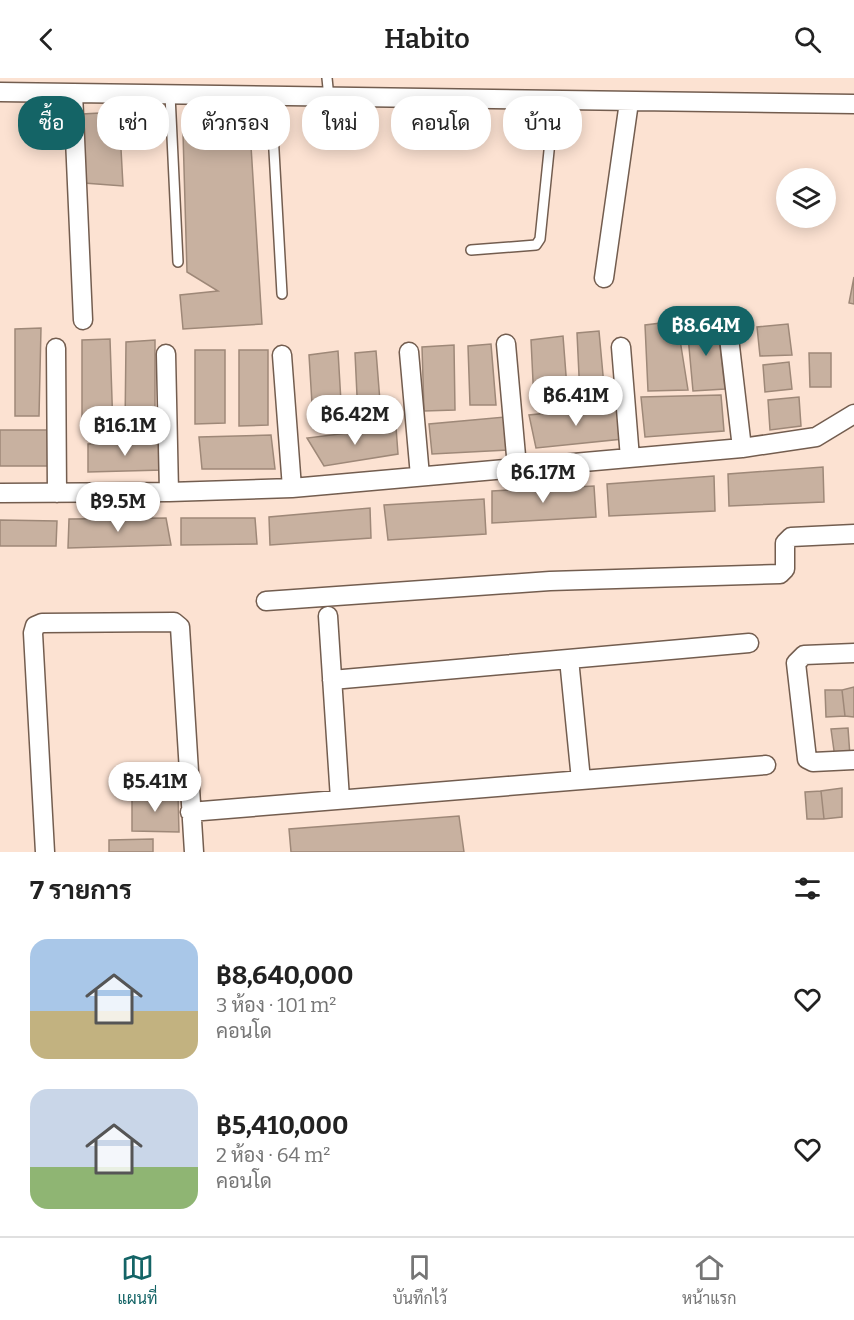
<!DOCTYPE html>
<html lang="th">
<head>
<meta charset="utf-8">
<style>
	body { margin:0; font-family:Bitter,Sarabun,serif; background:#f2f2f2; color:#222; height:100vh; display:flex; flex-direction:column; font-size:22px; white-space:nowrap }
	* { box-sizing:border-box; margin:0 }
	p { font-size:20px; color:#767676 }
	.icon { flex:none; width:33px; height:33px; fill:none; stroke:currentColor; stroke-width:2; stroke-linecap:round; stroke-linejoin:round }
	.map { position:relative; height:774px; overflow:hidden }
	.drawer { display:flex; flex-direction:column; background:#fff; flex:1 }
	.drawer>* { flex:none }
	.hud { position:absolute; left:18px; top:18px; width:819px; height:54px; display:flex; gap:12px }
	.buttons { position:absolute; left:776px; top:90px; display:grid; gap:12px }
	.buttons a { display:grid; place-items:center; width:60px; height:60px; border-radius:50%; background:#fff; box-shadow:0 3px 15px #0003; font-size:30px }
	.price { position:absolute; translate:-50% -51px; padding:0 14px; border-radius:21px; background:#fff; color:#222; font-size:20px; line-height:39px; filter:drop-shadow(0 2px 3px #0008) }
	.price::after { content:''; position:absolute; left:50%; top:36px; width:18px; height:14px; margin-left:-9px; background:inherit; clip-path:polygon(0 0,100% 0,50% 100%) }
	.price.on { background:#146466; color:#fff }
	ul { padding:0; list-style:none }
	li { display:flex; align-items:center; gap:18px; height:150px; padding:0 30px }
	li span { display:grid; place-items:center; flex:none; width:168px; height:120px; border-radius:18px; color:#555 }
	li>.icon { margin-inline-start:auto }
	span .icon { width:72px; height:72px; fill:#fffc; stroke-width:1 }
	li b { font-size:26px }
	h2 { display:flex; justify-content:space-between; align-items:center; height:72px; padding:0 30px; font-size:26px }
	.pill { padding:0 21px; border-radius:24px; background:#fff; box-shadow:0 3px 15px #0003; font-size:21px; line-height:54px }
	.pill.on { background:#146466; color:#fff }
	header { display:flex; justify-content:space-between; align-items:center; height:78px; padding:0 30px; background:#fff; font-size:27px; font-weight:600 }
	.dock { display:flex; justify-content:space-around; align-items:center; height:84px; border-top:2px solid #e0e0e0; background:#fff; font-size:16px; color:#767676 }
	.dock a { display:grid; justify-items:center; gap:3px }
	.dock .on { color:#146466 }
	.map>svg:first-child { display:block }
	.building { fill:#c8b1a0; stroke:#9e8878; stroke-width:1.5 }
	.lines { fill:none; stroke-linecap:round; stroke-linejoin:round }
	.service-casing { stroke:#735d4f; stroke-width:12 }
	.minor-casing { stroke:#735d4f; stroke-width:21 }
	.service { stroke:#fff; stroke-width:9 }
	.minor { stroke:#fff; stroke-width:18 }
</style>
</head>
<body>
<header><svg class="icon" aria-label="back" viewBox="0 0 24 24"><path d="M15 5l-7 7 7 7"/></svg>Habito<svg class="icon" aria-label="search" viewBox="0 0 24 24"><circle cx="10" cy="10" r="6"/><path d="M15 15l6 6"/></svg></header>
<div class="map">
<svg width="854" height="774" viewBox="0 0 854 774">
	<rect width="100%" height="100%" fill="#fce2d2"/>
	<!-- building -->
	<path class="building" d="M119 34 123 108 84 105 82 36Z
		M208 48 251 68 262 246 183 251 180 217 218 213 187 194 183 55Z
		M854 199V226L849 225Z
		M677 243 688 312 648 313 645 247Z
		M717 243 725 311 693 313 687 247Z
		M788 246 792 277 760 278 757 249Z
		M41 250 39 338H15V251Z
		M599 253 605 319H580L577 255Z
		M563 258 568 323 534 324 531 262Z
		M110 261 113 351 82 349V262Z
		M155 262V349L125 350 126 264Z
		M491 266 496 327H470L468 268Z
		M454 267 455 332 424 333 422 269Z
		M195 272H225V345L195 346Z
		M239 272H268V347L239 348Z
		M338 273 342 341 313 342 309 277Z
		M376 273 381 336 358 339 355 275Z
		M809 275H831V309H810Z
		M789 284 792 311 765 314 763 287Z
		M721 317 724 353 645 359 641 319Z
		M799 319 801 348 770 352 768 322Z
		M616 328 623 361 536 370 529 337Z
		M505 339 508 372 432 376 429 346Z
		M396 349 398 376 324 388 307 360Z
		M0 352H51L52 388H0Z
		M271 357 275 391H202L199 359Z
		M162 363 163 392 88 394V366Z
		M823 389 824 424 729 428 728 396Z
		M714 398 715 433 609 438 607 406Z
		M594 408 596 439 492 445V413Z
		M484 421 486 456 388 462 384 427Z
		M370 430 371 460 270 467 269 439Z
		M166 440 171 467 68 470 69 441Z
		M181 440H255L257 466 181 467Z
		M0 442 57 443 56 468H0Z
		M854 609V639L845 638 842 612Z
		M825 612H842L845 638 826 639Z
		M848 650 850 678 835 680 831 651Z
		M842 710V739L824 741 821 713Z
		M821 713 824 741H807L805 714Z
		M132 717H178L179 754 132 753Z
		M459 738 464 774H291L289 751Z
		M153 761V774H109V762Z"/>
	<g class="lines">
		<defs>
			<path id="service" d="M327 0 329 20
				M170 17 178 184
				M271 19 282 216
				M471 172 536 167 540 161 554 24"/>
			<path id="minor" d="M0 14 854 26
				M73 15 83 242
				M604 200 629 24
				M728 251 742 370
				M506 266 517 389
				M621 269 630 380
				M56 270 57 415
				M409 274 420 398
				M166 276 169 414
				M282 277 292 410
				M0 415 169 414 292 410 742 370 816 359 854 336
				M266 523 550 503 780 496 785 491V465L791 459 854 456
				M328 538 340 721
				M854 575 804 577 796 585 807 681 813 684 854 682
				M569 581 581 702
				M332 602 749 565
				M190 734 766 687
				M45 774 33 555 35 548 42 545 174 544 180 549 194 774"/>
		</defs>
		<!-- service casing -->
		<use href="#service" class="service-casing"/>
		<!-- minor casing -->
		<use href="#minor" class="minor-casing"/>
		<!-- service -->
		<use href="#service" class="service"/>
		<!-- minor -->
		<use href="#minor" class="minor"/>
	</g>
</svg>
<div class="buttons">
<a><svg class="icon" aria-label="layers" viewBox="0 0 24 24"><path d="M12 4l9 5-9 5-9-5zM3 14l9 5 9-5"/></svg></a>
</div>
<b class="price on" style="left:706px;top:279px">฿8.64M</b>
<b class="price" style="left:576px;top:349px">฿6.41M</b>
<b class="price" style="left:355px;top:368px">฿6.42M</b>
<b class="price" style="left:125px;top:379px">฿16.1M</b>
<b class="price" style="left:543px;top:426px">฿6.17M</b>
<b class="price" style="left:118px;top:455px">฿9.5M</b>
<b class="price" style="left:155px;top:735px">฿5.41M</b>
<div class="hud">
<a class="pill on">ซื้อ</a>
<a class="pill">เช่า</a>
<a class="pill">ตัวกรอง</a>
<a class="pill">ใหม่</a>
<a class="pill">คอนโด</a>
<a class="pill">บ้าน</a>
</div>
</div>
<section class="drawer">
<h2>7 รายการ<svg class="icon" aria-label="filters" viewBox="0 0 24 24"><path d="M4 7h16M4 17h16"/><circle cx="9" cy="7" r="2"/><circle cx="15" cy="17" r="2"/></svg></h2>
<ul>
<li><span style="background:linear-gradient(#a9c7e8 60%,#c2b280 0)"><svg class="icon" aria-label="home" viewBox="0 0 24 24"><path d="M3 11l9-7 9 7M6 9v11h12V9"/></svg></span><div><b>฿8,640,000</b><p>3 ห้อง · 101 m²</p><p>คอนโด</p></div><svg class="icon" aria-label="heart" viewBox="0 0 24 24"><path d="M12 20l-8-8c-3-5 5-10 8-4 3-6 11-1 8 4z"/></svg></li>
<li><span style="background:linear-gradient(#c9d6e8 65%,#8fb573 0)"><svg class="icon" aria-label="home" viewBox="0 0 24 24"><path d="M3 11l9-7 9 7M6 9v11h12V9"/></svg></span><div><b>฿5,410,000</b><p>2 ห้อง · 64 m²</p><p>คอนโด</p></div><svg class="icon" aria-label="heart" viewBox="0 0 24 24"><path d="M12 20l-8-8c-3-5 5-10 8-4 3-6 11-1 8 4z"/></svg></li>
</ul>
</section>
<nav class="dock">
<a class="on"><svg class="icon" aria-label="map" viewBox="0 0 24 24"><path d="M3 6l6-2 6 2 6-2v14l-6 2-6-2-6 2zM9 4v14M15 6v14"/></svg>แผนที่</a>
<a><svg class="icon" aria-label="saved" viewBox="0 0 24 24"><path d="M7 4h10v16l-5-4-5 4z"/></svg>บันทึกไว้</a>
<a><svg class="icon" aria-label="home" viewBox="0 0 24 24"><path d="M3 11l9-7 9 7M6 9v11h12V9"/></svg>หน้าแรก</a>
</nav>
</body>
</html>
